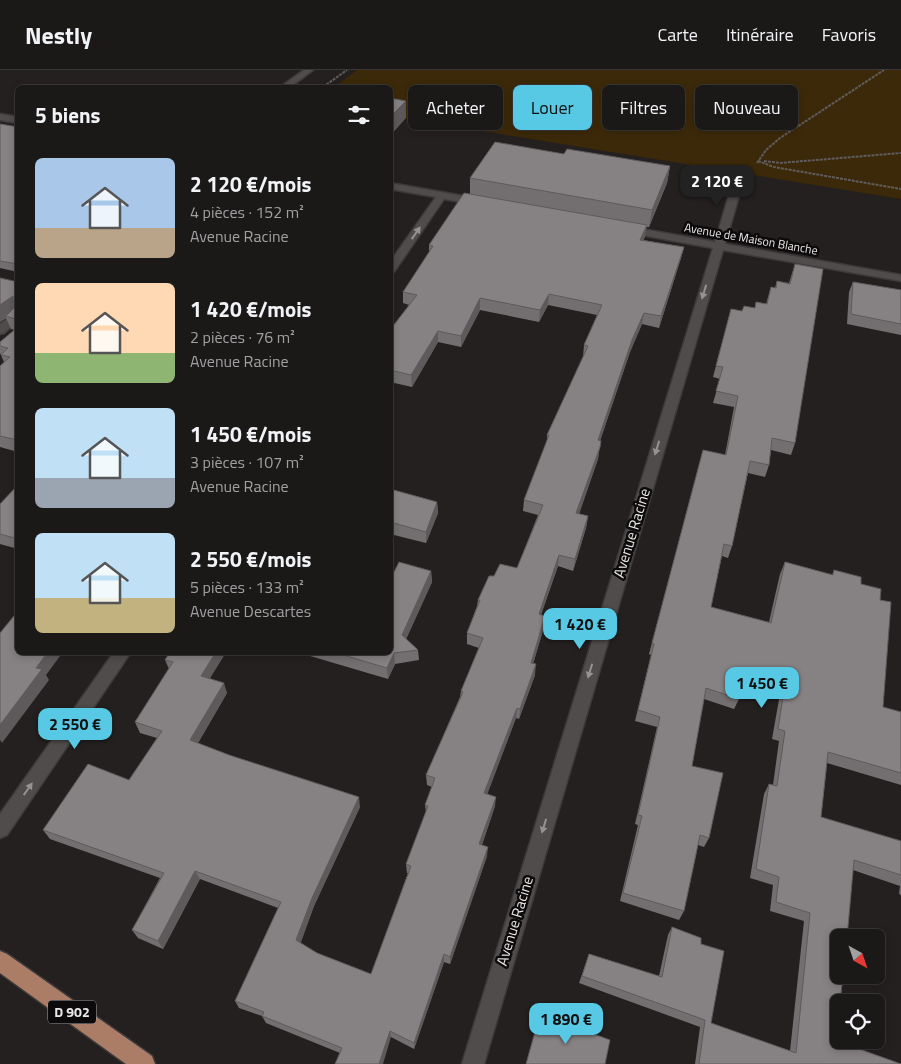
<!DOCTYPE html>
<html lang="fr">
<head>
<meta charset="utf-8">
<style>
	body { margin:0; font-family:"Titillium Web",sans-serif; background:#242121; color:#f1f3f6; height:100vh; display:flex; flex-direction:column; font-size:19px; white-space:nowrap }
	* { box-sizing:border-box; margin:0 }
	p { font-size:16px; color:#a0a0a2 }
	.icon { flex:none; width:28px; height:28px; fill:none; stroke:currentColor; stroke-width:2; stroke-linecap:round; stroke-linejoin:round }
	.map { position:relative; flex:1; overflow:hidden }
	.sheet { position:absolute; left:15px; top:15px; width:378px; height:570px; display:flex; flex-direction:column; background:#1b1818; border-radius:8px; box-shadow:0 2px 8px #0003,0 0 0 1px #393737 }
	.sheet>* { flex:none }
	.banner { position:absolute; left:408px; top:15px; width:418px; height:45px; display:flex; gap:10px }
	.needle { width:32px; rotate:140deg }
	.buttons { position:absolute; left:830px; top:859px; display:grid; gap:10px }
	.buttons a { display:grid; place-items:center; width:55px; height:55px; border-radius:8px; background:#1b1818; box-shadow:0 2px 8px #0003,0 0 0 1px #393737; font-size:25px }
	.price { position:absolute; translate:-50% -42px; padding:0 11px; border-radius:10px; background:#58c9e4; color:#111; font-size:16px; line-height:32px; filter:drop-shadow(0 1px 2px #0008) }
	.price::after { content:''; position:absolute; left:50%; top:30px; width:15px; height:11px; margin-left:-8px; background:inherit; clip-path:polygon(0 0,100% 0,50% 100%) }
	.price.on { background:#222; color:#fff }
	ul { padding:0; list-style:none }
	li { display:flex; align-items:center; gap:15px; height:125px; padding:0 20px }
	li span { display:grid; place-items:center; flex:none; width:140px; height:100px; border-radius:8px; color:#555 }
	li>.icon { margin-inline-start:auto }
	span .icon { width:60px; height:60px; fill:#fffc; stroke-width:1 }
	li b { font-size:21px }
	h2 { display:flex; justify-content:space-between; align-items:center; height:60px; padding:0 20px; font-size:21px }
	.pill { padding:0 18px; border-radius:8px; background:#1b1818; box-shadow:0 2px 8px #0003,0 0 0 1px #393737; font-size:18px; line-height:45px }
	.pill.on { background:#58c9e4; color:#111 }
	header { display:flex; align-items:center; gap:30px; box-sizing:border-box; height:70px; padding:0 25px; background:#1b1818; border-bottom:1px solid #393737 }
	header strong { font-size:24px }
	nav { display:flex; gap:28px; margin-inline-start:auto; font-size:18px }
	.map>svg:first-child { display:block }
	.green { fill:#3b2909 }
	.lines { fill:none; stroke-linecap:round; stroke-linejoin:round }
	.street-casing { stroke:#3e3a3b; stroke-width:3 }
	.primary-casing { stroke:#3e3a3b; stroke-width:3 }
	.path { stroke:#605c5c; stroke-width:2; stroke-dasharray:3 1; stroke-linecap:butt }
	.street { fill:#514c4c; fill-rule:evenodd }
	.primary { fill:#ac7d66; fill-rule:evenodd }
	.wall { fill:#736f71 }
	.shaded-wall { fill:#5e5a5c }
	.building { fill:#868183; stroke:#5e5a5c }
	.oneway { fill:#969292 }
	.labels { text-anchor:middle; stroke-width:5; stroke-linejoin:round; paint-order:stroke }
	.far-street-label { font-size:12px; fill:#eae7e7; stroke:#0c0a0a }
	.shield { fill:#0c0a0a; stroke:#a7a5a5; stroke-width:1 }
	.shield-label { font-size:14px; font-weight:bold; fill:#eae7e7 }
	.street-label { font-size:15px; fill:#eae7e7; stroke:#0c0a0a }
</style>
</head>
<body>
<header>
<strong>Nestly</strong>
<nav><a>Carte</a><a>Itinéraire</a><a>Favoris</a></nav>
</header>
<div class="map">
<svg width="901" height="994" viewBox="0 0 901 994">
	<rect width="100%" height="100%" fill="#242020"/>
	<!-- green -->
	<path class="green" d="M357 0H901V129L390 46V18H333Z"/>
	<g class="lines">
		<defs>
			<path id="street" d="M304 0H313L289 18H279Z
				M0 44 18 47V53L0 50Z
				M740 102 745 105 725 174 901 205V211L723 180 484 994H462L713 178 625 162 620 159 625 156 715 172 735 105Z
				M390 113 480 129 485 132 480 135 444 129 394 202 390 203V192L436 127 390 119Z
				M18 241V251L4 263 0 264V254Z
				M114 582H131L7 765 0 768V744Z"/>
			<path id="primary" d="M0 881 7 884 152 986 155 994H126L0 903Z"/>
		</defs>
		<!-- street casing -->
		<use href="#street" class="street-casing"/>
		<!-- primary casing -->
		<use href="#primary" class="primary-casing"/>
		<!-- path -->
		<path class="path" d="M323 17 347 0
			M758 91 774 97 901 119
			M764 91 780 93 901 83
			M757 93 766 80 780 68 884 0"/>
		<!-- street -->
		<use href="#street" class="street"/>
		<!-- primary -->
		<use href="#primary" class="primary"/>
	</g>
	<!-- wall -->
	<path class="wall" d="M0 54 18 57V202L0 198Z
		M564 84 670 96 667 113 649 157H646L643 170 684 177 681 188 659 258 642 254 630 282 600 371 598 389 579 444 588 446 586 458 573 501 558 496 541 545 544 557 533 594 535 605 519 649 516 648 487 724 495 736 482 775 487 786 450 894 444 892 414 979 391 967 340 983 266 953 262 946 239 938 235 931 278 838 200 809 163 879 138 868 132 860 160 808 50 769 43 760 129 710 157 668 140 663 135 652 169 599 165 590 170 582H226L210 608 227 623 198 673 360 737 314 836 300 873 317 883 371 904 408 803H407L406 794 426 743 425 735 432 717 427 715 426 705 460 627 461 621 479 578 467 574V563L477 536 478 530 494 506 517 498 538 445 523 441 524 430 547 372V365L583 287 584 275 597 245 548 235 539 252 480 240 461 277 438 272 412 317 390 312V260L409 235 403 233V222L429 183V175L470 124V108Z
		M795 194V373L791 385 771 380 769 395 765 407 748 403 732 476 728 488 722 486 711 537 769 552 780 504 785 492 832 505 834 500 861 514 880 530 883 637 901 642V715L827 693 821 747 901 771V825L899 824 900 816 853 800 837 971 901 994H695L700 957 579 913 589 884 659 906 668 865 672 857 701 874 711 953 790 981 804 851 770 841 773 815 750 808 764 724 769 714 773 715 779 671 772 669 781 618 743 611 739 629 734 639 704 629 692 696 709 768 704 777 698 775 684 841 679 850 620 831 638 755 635 754 657 657 635 651 651 585 649 584 703 380 725 385 734 337 713 333 720 309 713 307 731 239 742 241 755 238 756 232 766 234 771 217 775 218 777 211 789 213Z
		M18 212V382L0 377V296L4 292 0 283V272L14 260 11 259 6 248 0 252Z
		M853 212 901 220V265L847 254 849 222Z
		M18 415V479L0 474V434Z
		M390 419 437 432 438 443 426 473 390 464Z
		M431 501 432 512 406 569 418 580 419 590 395 594 388 609 300 583 390 582Z"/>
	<!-- shaded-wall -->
	<path class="shaded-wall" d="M406 31V48L390 66V47Z
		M670 96 667 113 649 157 652 140Z
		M647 155 645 167 639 181 640 170Z
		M684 177 681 188 659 258 661 246Z
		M549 224 548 235 539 252 540 240Z
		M13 226 18 237 0 252V235Z
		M480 228V240L461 277V266Z
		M644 243 642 254 630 282 596 382 598 370 632 270Z
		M438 261V272L412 317 411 305Z
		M601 371 598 389 575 455 576 443Z
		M437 432 438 443 426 473V462Z
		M588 446 586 458 573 501 575 489Z
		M559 485 558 496 537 555 539 544Z
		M431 501 432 512 403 576 402 565Z
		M545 546 544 557 530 604 531 593Z
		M48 582H63L46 605 49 610 2 673 0 670V655L36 598Z
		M216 582H226L205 616 201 606Z
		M394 583 395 594 388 609 387 598Z
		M536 594 535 605 519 649 520 639Z
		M224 613 227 623 194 680 190 670Z
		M517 638 516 648 484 733V723Z
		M359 727 360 737 314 836 299 878 296 870 312 828Z
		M496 727 495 736 479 783V774Z
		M488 777 487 786 450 894V887Z
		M195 801 200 809 163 879 158 871Z
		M444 884V892L414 979V973Z
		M390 961 391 967 383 994H379Z"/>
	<!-- building -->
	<path class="building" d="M390 28 406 31 390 47Z
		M0 54 18 57V58L16 59 18 60V194L0 191Z
		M495 72 564 84 567 79 670 96 652 140 470 108Z
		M464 123 647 155 640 170 684 177 661 246 644 243 632 270 598 370 601 371 600 377 576 443 588 446 575 489 559 485 539 544 545 546 531 593 536 594 520 639 517 638 484 723 496 727 479 774 488 777 450 887 444 884 414 973 390 961 379 994H335L342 978 262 946 264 942 235 931 281 832 195 801 158 871 132 860 164 803 43 760 88 694 129 710 162 661 135 652 173 592 165 590 170 582H216L201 606 224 613 190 670 229 685 359 727 312 828 296 870 317 883 371 904 411 796 406 794 428 736 425 735 435 708 426 705 463 622 461 621 483 568 467 563 480 530H478L489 506H494L500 494 517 498 543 435 524 430 549 365H547L588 276 584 275 602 235 549 224 540 240 480 228 461 266 438 261 411 305 390 300V260L417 225 403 222 433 176 429 175Z
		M795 194 823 199 795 373 772 368 769 395 750 391 732 476 724 474 711 537 771 553 785 492 833 505 834 500 861 507V514L881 519 880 530 891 532 883 637 901 642V703L828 682 821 747 901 771V805L854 790 847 868H839V905H843L840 932H839V951L837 971 901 994H699L705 950 582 906 589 884 662 907 672 857 701 868V874L724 881 711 953 796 983 810 843 776 832 779 807 756 799 769 714 777 716 785 661 778 659 786 608 745 600 739 629 706 618 692 696 723 703 709 768 700 765 684 841 623 823 642 746 638 745 660 647 638 640 654 574 652 573 703 380 726 385 738 326 716 321 723 297 716 296 731 239 742 241 744 236 755 238 756 232 767 234 771 217 776 218 777 211 790 214Z
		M0 208 18 212V250L6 246 14 238 13 226 0 235Z
		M853 212 901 220V254L851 244Z
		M18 257V315L14 318 18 319V370L0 366V296L10 287 1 285 8 278 0 276V272Z
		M18 415V469L0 464V434Z
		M390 419 437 432 426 462 390 452Z
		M399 492 431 501 402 565 418 580 394 583 387 598 333 582H390V510Z
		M18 541V582H48L36 598 42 599 0 655V563Z
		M540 944 610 970 605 994H526Z"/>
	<!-- one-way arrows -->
	<defs><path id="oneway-solid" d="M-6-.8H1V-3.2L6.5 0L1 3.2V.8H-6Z" transform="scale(1.25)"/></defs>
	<g class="oneway">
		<use href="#oneway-solid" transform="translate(416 163) rotate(-55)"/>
		<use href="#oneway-solid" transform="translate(704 222) rotate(107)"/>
		<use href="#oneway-solid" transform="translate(657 378) rotate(107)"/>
		<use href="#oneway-solid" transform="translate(590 601) rotate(107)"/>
		<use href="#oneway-solid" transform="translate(28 719) rotate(-55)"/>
		<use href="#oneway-solid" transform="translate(544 756) rotate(107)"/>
	</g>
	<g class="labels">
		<!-- far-street labels -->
		<g class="far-street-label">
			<text transform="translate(751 169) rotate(10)" y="4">Avenue de Maison Blanche</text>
		</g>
		<!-- shield labels -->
		<rect class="shield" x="48" y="930.5" width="48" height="23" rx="4"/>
		<g class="shield-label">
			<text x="72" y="947">D 902</text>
		</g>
		<!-- street labels -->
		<g class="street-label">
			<text transform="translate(632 463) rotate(-73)" y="5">Avenue Racine</text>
			<text transform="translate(515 851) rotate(-73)" y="5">Avenue Racine</text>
		</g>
	</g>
</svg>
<div class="buttons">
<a><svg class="needle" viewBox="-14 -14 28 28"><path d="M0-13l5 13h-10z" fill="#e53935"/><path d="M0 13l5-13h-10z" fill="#a0a0a2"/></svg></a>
<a><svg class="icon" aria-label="locate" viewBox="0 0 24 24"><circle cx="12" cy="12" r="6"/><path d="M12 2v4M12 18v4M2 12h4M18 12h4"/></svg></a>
</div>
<b class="price on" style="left:717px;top:137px">2 120 €</b>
<b class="price" style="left:580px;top:580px">1 420 €</b>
<b class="price" style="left:762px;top:639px">1 450 €</b>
<b class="price" style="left:75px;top:680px">2 550 €</b>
<b class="price" style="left:566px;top:975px">1 890 €</b>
<div class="banner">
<a class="pill">Acheter</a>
<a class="pill on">Louer</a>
<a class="pill">Filtres</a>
<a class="pill">Nouveau</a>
</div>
<section class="sheet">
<h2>5 biens<svg class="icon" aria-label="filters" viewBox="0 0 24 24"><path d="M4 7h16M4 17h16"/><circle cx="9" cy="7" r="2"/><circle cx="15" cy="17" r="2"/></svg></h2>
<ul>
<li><span style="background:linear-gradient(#a9c7e8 70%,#b9a48a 0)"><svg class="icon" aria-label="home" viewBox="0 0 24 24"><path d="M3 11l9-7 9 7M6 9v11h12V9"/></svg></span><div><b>2 120 €/mois</b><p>4 pièces · 152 m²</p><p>Avenue Racine</p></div></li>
<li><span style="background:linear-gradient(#ffd9b3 70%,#8fb573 0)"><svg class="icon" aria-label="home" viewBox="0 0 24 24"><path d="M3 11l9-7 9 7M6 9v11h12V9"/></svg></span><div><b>1 420 €/mois</b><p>2 pièces · 76 m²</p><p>Avenue Racine</p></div></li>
<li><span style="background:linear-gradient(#bfe0f5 70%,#9aa5b1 0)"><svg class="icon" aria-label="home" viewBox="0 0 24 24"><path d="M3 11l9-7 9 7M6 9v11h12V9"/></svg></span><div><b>1 450 €/mois</b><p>3 pièces · 107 m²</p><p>Avenue Racine</p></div></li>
<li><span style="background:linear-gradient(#bfe0f5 65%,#c2b280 0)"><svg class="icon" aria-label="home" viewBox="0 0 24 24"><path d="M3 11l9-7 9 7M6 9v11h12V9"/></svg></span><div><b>2 550 €/mois</b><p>5 pièces · 133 m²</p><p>Avenue Descartes</p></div></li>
</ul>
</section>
</div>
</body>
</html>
